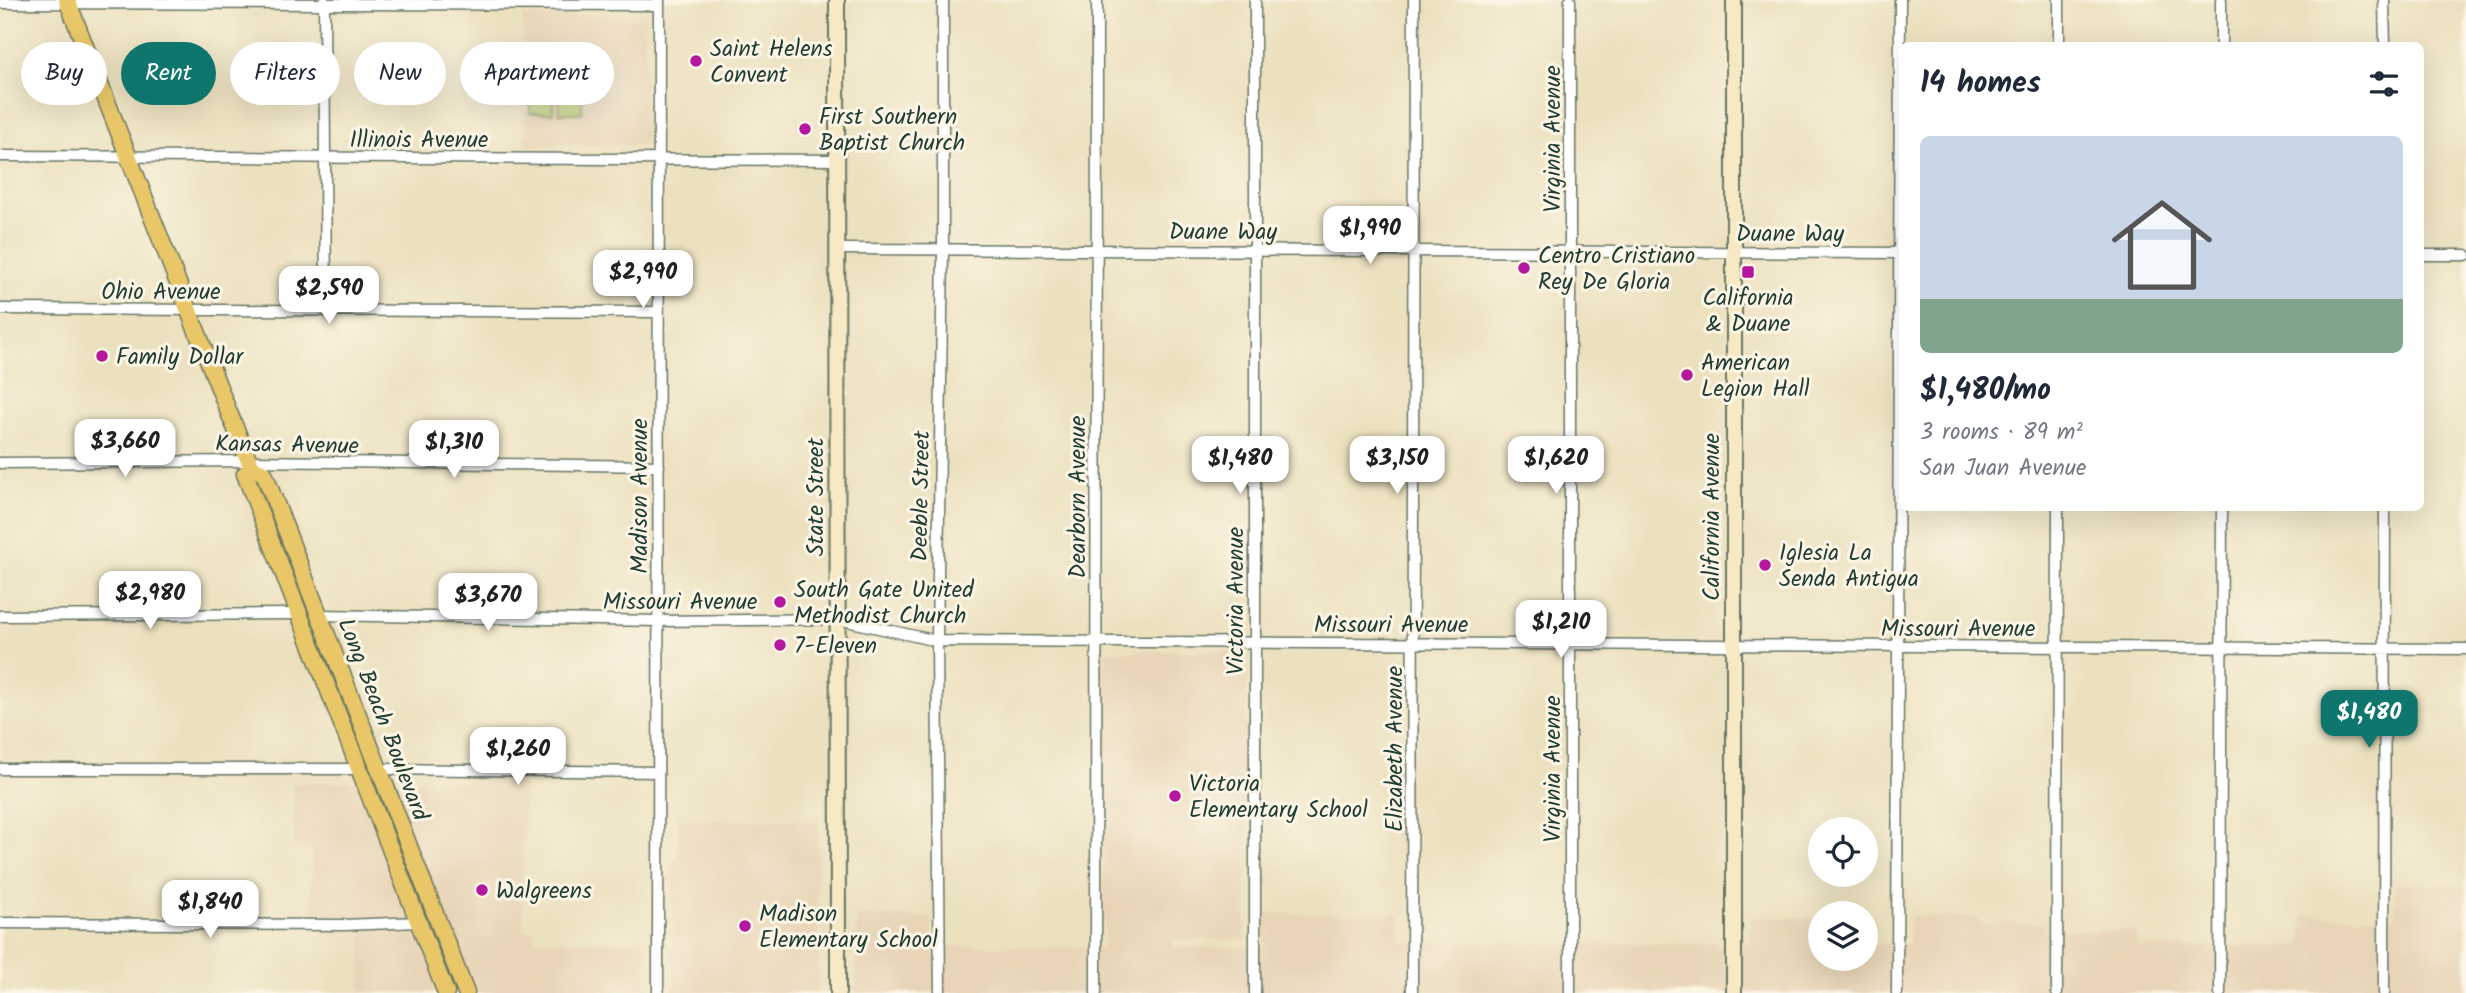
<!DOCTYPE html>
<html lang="en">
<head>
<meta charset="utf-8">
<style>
	body { margin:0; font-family:Kalam,sans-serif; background:#f6f6f7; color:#1f2937; height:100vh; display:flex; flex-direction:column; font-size:26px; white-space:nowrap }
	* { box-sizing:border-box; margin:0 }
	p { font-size:23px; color:#747a83 }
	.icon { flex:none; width:38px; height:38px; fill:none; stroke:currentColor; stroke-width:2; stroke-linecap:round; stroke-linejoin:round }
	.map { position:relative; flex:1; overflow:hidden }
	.drawer { position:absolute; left:1899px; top:42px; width:525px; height:469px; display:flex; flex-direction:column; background:#fff; border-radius:10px; box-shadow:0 7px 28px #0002 }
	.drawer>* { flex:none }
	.guide { position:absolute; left:21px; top:42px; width:665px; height:63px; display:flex; gap:14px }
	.fabs { position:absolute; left:1808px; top:817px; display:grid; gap:14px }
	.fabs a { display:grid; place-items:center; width:70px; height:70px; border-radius:50%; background:#fff; box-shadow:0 7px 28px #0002; font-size:35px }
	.price { position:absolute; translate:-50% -60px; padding:0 16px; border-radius:14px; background:#fff; color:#222; font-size:23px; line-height:46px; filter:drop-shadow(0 2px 4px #0008) }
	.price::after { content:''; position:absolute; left:50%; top:42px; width:21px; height:16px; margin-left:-10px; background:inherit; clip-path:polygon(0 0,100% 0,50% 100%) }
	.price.selected { background:#0f766e; color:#fff }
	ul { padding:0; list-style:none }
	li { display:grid; align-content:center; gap:14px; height:371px; padding:0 21px }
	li+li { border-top:2px solid #e0e1e3 }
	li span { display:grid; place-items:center; height:217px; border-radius:10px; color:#555 }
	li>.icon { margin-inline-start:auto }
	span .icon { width:126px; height:126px; fill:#fffc; stroke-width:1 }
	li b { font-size:30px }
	h2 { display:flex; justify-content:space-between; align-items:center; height:84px; padding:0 21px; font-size:30px }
	.tag { padding:0 24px; border-radius:32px; background:#fff; box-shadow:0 7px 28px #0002; font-size:24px; line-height:63px }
	.tag.selected { background:#0f766e; color:#fff }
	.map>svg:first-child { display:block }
	.built { fill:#e8d5b7 }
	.green { fill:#bcd073; stroke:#6e8654; stroke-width:2 }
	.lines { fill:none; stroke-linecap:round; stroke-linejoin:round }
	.street-casing { stroke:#677665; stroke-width:13 }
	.secondary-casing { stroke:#677665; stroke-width:18 }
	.primary-casing { stroke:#677665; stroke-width:19 }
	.street { stroke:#fff; stroke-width:10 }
	.secondary { stroke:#f6e9c3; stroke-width:14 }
	.primary { stroke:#e9c769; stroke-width:16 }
	.poi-dot { fill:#b5179e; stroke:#fcf5e5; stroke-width:2.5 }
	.labels { text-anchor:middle; stroke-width:6; stroke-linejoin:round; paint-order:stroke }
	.poi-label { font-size:23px; fill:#1f3d34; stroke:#fcf5e5; text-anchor:start }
	.street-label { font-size:23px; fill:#1f3d34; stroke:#fcf5e5 }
</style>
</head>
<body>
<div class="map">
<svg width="2466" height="993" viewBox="0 0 2466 993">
	<rect width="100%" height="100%" fill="#fcf5e5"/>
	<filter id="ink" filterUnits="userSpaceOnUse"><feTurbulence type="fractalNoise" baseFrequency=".0143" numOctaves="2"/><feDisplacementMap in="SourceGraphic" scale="14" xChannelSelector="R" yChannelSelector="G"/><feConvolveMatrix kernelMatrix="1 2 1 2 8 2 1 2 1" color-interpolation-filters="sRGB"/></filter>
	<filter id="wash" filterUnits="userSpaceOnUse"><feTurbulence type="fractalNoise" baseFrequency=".00686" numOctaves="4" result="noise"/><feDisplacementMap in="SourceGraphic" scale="28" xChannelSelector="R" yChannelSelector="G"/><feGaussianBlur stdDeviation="1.57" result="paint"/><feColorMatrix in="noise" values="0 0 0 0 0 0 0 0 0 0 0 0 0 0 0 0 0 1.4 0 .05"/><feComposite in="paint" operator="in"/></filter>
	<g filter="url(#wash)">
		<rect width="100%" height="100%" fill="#ece1bf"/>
		<!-- built -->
		<path class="built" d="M523 16 645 17 646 145H524Z
			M1102 651H1247L1246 940 1174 939V947L1264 948 1265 913 1399 914 1400 942 1750 944 1751 918H1817L1820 959H1866V944H1909V916L1977 917 1978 923 2044 924 2045 931H2136L2137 947 2302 946 2303 915 2395 918V884L2466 885V993H856V917H932L933 946 1104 947Z
			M389 781 524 784 523 930H535V940L645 942 646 993H360L363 917 312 914 311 848 294 847 293 783Z
			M678 820H818V993H673V859H678Z"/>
		<!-- green -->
		<path class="green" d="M530 79H553V113H530Z
			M559 79H582V113H559Z"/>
	</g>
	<g filter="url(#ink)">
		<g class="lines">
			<defs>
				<path id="street" d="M1255 0V993
					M1570 0V993
					M2221 0V46
					M2384 0 2385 46
					M324 1 326 311
					M0 3 659 5
					M2059 46V0
					M0 156 837 160
					M837 249 1902 253
					M2420 255H2466
					M0 309 658 312
					M0 463 250 461 659 466
					M319 615 658 621 838 619 937 641 2466 649
					M0 616 299 614
					M0 769H359
					M379 769 658 772
					M0 923 344 925 419 922
					M658 993 659 0
					M940 993 937 641 943 250V0
					M1096 993 1097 0
					M1412 993 1414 0
					M1897 993 1900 0
					M2057 993 2058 508
					M2220 993 2222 508
					M2384 993 2385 508"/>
				<path id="secondary" d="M837 0 838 993
					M1734 993V0"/>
				<path id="primary" d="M67 0 227 408 252 468 264 473 466 993
					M252 468 245 474 446 993"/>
			</defs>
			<!-- street casing -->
			<use href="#street" class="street-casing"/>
			<!-- secondary casing -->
			<use href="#secondary" class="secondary-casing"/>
			<!-- primary casing -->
			<use href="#primary" class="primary-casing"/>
			<!-- street -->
			<use href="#street" class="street"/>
			<!-- secondary -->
			<use href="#secondary" class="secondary"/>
			<!-- primary -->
			<use href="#primary" class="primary"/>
		</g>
	</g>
	<!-- markers -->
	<g class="poi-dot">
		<circle cx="696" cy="61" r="7"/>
		<circle cx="805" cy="129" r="7"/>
		<circle cx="1524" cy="268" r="7"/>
		<rect x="1741" y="265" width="14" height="14" rx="3.5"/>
		<circle cx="102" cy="356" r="7"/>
		<circle cx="1687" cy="375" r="7"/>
		<circle cx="1765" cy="565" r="7"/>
		<circle cx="780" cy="602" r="7"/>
		<circle cx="780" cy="645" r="7"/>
		<circle cx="1175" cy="796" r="7"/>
		<circle cx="482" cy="890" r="7"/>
		<circle cx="745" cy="926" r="7"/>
	</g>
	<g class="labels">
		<!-- poi labels -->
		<g class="poi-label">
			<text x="710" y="56">Saint Helens<tspan x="710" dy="26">Convent</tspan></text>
			<text x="819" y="124">First Southern<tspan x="819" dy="26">Baptist Church</tspan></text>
			<text x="1538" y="263">Centro Cristiano<tspan x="1538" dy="26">Rey De Gloria</tspan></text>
			<text x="1748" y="305" text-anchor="middle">California<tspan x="1748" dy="26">&amp; Duane</tspan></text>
			<text x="116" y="364">Family Dollar</text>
			<text x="1701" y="370">American<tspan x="1701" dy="26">Legion Hall</tspan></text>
			<text x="1779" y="560">Iglesia La<tspan x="1779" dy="26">Senda Antigua</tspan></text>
			<text x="794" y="597">South Gate United<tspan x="794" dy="26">Methodist Church</tspan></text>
			<text x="794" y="653">7-Eleven</text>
			<text x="1189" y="791">Victoria<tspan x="1189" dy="26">Elementary School</tspan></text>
			<text x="496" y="898">Walgreens</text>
			<text x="759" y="921">Madison<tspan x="759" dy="26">Elementary School</tspan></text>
		</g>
		<!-- street labels -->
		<g class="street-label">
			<text x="419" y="147">Illinois Avenue</text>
			<text transform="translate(1552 139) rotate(-90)" y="8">Virginia Avenue</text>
			<text x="1223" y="239">Duane Way</text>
			<text x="1790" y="241">Duane Way</text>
			<text x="161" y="299">Ohio Avenue</text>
			<text transform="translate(287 444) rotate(1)" y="8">Kansas Avenue</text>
			<text transform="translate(639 496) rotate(-90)" y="8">Madison Avenue</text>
			<text transform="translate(920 496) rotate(-89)" y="8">Deeble Street</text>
			<text transform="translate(815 497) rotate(-90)" y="8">State Street</text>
			<text transform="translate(1077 497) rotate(-90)" y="8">Dearborn Avenue</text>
			<text transform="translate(1711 517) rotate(-90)" y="8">California Avenue</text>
			<text x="680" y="609">Missouri Avenue</text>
			<text transform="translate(1235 601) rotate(-90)" y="8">Victoria Avenue</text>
			<text x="1391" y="632">Missouri Avenue</text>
			<text x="1958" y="636">Missouri Avenue</text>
			<text transform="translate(384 719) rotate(69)" y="8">Long Beach Boulevard</text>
			<text transform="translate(1394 749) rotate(-90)" y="8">Elizabeth Avenue</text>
			<text transform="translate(1552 769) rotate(-90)" y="8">Virginia Avenue</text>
		</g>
	</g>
</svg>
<div class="fabs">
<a><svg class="icon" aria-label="locate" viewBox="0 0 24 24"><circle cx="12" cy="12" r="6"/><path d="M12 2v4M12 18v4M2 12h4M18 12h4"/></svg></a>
<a><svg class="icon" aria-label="layers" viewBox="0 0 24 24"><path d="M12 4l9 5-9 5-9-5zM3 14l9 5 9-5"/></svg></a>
</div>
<b class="price" style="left:1370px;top:266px">$1,990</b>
<b class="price" style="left:643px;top:310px">$2,990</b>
<b class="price" style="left:329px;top:326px">$2,590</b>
<b class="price" style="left:125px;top:479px">$3,660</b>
<b class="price" style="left:454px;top:480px">$1,310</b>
<b class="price" style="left:1240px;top:496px">$1,480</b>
<b class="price" style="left:1397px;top:496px">$3,150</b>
<b class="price" style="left:1556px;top:496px">$1,620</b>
<b class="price" style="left:150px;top:631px">$2,980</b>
<b class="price" style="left:488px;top:633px">$3,670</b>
<b class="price" style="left:1561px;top:660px">$1,210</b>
<b class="price selected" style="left:2369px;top:750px">$1,480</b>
<b class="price" style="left:518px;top:787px">$1,260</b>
<b class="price" style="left:210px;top:940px">$1,840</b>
<div class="guide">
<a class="tag">Buy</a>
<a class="tag selected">Rent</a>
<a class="tag">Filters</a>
<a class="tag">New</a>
<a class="tag">Apartment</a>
</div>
<section class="drawer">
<h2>14 homes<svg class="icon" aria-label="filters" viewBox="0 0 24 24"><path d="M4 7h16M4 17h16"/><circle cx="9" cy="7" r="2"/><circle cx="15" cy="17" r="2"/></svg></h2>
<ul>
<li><span style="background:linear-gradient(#c9d6e8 75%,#7fa58c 0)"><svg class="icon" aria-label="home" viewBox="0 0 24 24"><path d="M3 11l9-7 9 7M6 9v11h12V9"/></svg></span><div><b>$1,480/mo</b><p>3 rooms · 89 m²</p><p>San Juan Avenue</p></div></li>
</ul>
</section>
</div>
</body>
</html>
